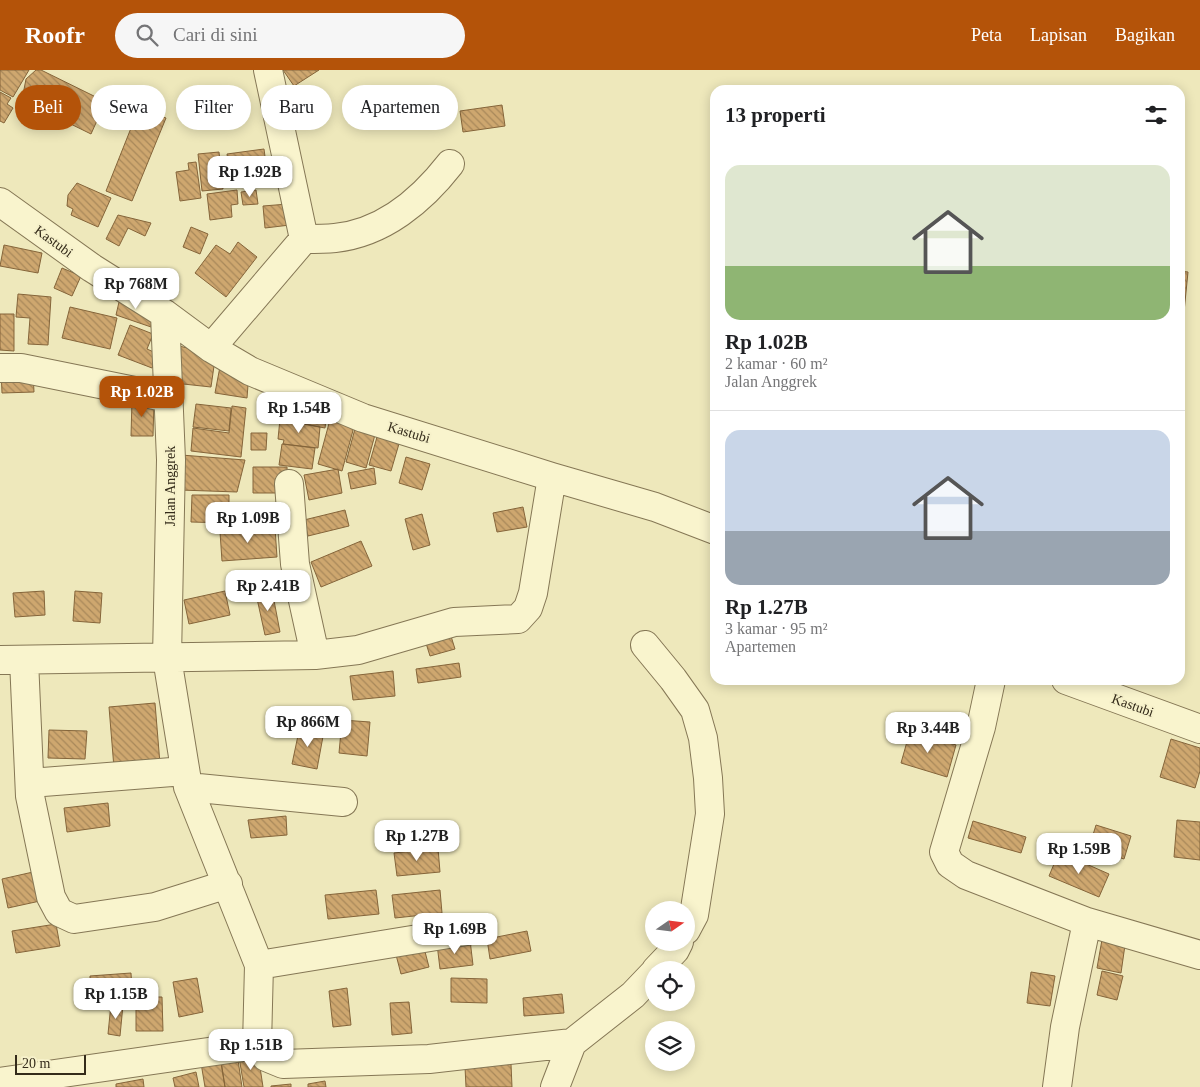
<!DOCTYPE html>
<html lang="id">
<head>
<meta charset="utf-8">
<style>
	body { margin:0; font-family:Georgia,serif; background:#f6f6f6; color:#202124; height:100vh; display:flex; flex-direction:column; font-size:19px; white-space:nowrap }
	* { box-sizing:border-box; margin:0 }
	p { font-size:16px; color:#757577 }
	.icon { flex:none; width:28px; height:28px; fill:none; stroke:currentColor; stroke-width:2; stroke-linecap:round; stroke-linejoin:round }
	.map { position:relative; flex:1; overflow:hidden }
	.drawer { position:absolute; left:710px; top:15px; width:475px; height:600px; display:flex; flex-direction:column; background:#fff; border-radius:15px; box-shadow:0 2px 12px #0003 }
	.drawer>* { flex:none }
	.top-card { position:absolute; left:15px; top:15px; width:475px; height:45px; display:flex; gap:10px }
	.needle { width:32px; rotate:76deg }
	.fabs { position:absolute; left:645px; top:831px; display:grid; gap:10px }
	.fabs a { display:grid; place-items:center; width:50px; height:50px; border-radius:50%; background:#fff; box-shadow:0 2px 12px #0003; font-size:25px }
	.scale { position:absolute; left:15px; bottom:12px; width:71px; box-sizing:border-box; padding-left:5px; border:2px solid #342b1a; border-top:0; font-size:14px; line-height:18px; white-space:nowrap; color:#342b1a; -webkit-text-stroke:4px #f6f1ca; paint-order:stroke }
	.price { position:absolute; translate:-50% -42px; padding:0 11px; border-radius:10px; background:#fff; color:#222; font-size:16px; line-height:32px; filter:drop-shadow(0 1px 2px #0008) }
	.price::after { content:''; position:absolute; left:50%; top:30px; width:15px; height:11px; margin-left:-8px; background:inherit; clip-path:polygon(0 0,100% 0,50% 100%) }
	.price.current { background:#b45309; color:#fff }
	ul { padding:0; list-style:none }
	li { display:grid; align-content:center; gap:10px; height:265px; padding:0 15px }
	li+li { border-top:1px solid #e0e0e0 }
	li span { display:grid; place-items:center; height:155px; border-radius:15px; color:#555 }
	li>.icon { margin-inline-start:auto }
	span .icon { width:90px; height:90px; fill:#fffc; stroke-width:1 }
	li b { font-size:21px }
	h2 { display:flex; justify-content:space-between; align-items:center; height:60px; padding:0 15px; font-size:21px }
	.chip { padding:0 18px; border-radius:22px; background:#fff; box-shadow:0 2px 12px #0003; font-size:18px; line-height:45px }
	.chip.current { background:#b45309; color:#fff }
	header { display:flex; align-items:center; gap:30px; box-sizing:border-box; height:70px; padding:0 25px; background:#b45309; color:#fff }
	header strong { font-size:24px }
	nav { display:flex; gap:28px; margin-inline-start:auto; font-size:18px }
	.search { width:350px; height:45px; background:#f6f6f6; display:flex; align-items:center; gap:12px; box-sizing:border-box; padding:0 18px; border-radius:28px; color:#757577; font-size:19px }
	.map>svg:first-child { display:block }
	.building { fill:url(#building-back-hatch); stroke:#85653a }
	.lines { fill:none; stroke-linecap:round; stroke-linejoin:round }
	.street-casing { stroke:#857755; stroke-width:30 }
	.street { stroke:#f9f4cd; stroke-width:28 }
	.labels { text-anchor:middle; stroke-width:4; stroke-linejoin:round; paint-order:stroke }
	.street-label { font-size:14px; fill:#342b1a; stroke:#f6f1ca }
</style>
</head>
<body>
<header>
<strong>Roofr</strong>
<div class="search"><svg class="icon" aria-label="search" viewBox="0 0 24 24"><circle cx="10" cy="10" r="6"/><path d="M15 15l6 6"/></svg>Cari di sini</div>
<nav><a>Peta</a><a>Lapisan</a><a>Bagikan</a></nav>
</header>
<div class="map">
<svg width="1200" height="1017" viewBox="0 0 1200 1017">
	<defs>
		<pattern id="building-back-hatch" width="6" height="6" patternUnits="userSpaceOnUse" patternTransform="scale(1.25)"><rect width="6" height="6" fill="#cea76f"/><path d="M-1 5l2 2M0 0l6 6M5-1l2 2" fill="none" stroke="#a8885a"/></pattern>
	</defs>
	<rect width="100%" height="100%" fill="#eee8bb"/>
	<!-- building -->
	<path class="building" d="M0 0H29L13 27 0 20Z
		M36 0H41L102 30 96 42 100 44 91 64 22 30 26 9Z
		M283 0H319L294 16Z
		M0 22 11 28 7 34 13 38 4 53 0 51Z
		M502 35 505 56 463 62 460 41Z
		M139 38 166 48 132 131 106 121Z
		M264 79 268 109 231 113 227 84Z
		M219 82 223 119 202 121 198 84Z
		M196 92 201 128 180 131 176 102 189 100 188 93Z
		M77 113 111 128 98 157 71 145 73 139 67 136 68 125Z
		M237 120 238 134 231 135 232 147 210 150 207 124Z
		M256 120 258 134 243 135 241 122Z
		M288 134 290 155 265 158 263 136Z
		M118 145 151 153 145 166 128 158 119 176 106 169Z
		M191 157 208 164 200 184 183 177Z
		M238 172 257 187 226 227 195 203 216 175 230 184Z
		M4 175 42 183 38 203 0 196Z
		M62 198 81 206 72 226 54 218Z
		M1180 201 1188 202 1184 242 1180 241Z
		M122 219 159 243 154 258 116 245Z
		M18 224 51 227 48 275 28 274 30 248 16 247Z
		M70 237 117 248 110 279 62 268Z
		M0 244H14V281L0 280Z
		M130 255 153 264 147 279 158 284 152 298 118 285Z
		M179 276 200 281 216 282 211 317 174 313Z
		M222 286 249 302 247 328 215 323Z
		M1 299 33 302 34 322 2 323Z
		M280 321 296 324 291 351 275 349Z
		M132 330 154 331 153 366H131Z
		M302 332 328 337 325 358 298 353Z
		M196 334 231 338 229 361 193 357Z
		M232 336 246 338 241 387 191 381 193 358 229 363Z
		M331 346 355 353 342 401 318 394Z
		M280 349 320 357 318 378 283 374 284 370 278 369Z
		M356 355 376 361 366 398 346 392Z
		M379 360 401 367 391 401 369 395Z
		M251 363H267L266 380H251Z
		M282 374 315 378 312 399 279 395Z
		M181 385 245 390 237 422 180 420Z
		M406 387 430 394 422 420 399 413Z
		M253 397H287L288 423H253Z
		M374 398 376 414 351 419 348 403Z
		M338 399 342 423 309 430 304 405Z
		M192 425H229V453L191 452Z
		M523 437 527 457 497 462 493 443Z
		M345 440 349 456 308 466 304 450Z
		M422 444 430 475 413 480 405 449Z
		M275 458 277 487 222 491 220 462Z
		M361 471 372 496 321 517 311 492Z
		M272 520 280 562 265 565 256 524Z
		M44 521 45 545 15 547 13 523Z
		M75 521 102 523 100 553 73 551Z
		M225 521 230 545 189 554 184 530Z
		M450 563 455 579 430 586 425 570Z
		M459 593 461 607 418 613 416 599Z
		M393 601 395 626 353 630 350 606Z
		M155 633 160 694 114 698 109 637Z
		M342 650 370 652 367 686 339 683Z
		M300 656 324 661 317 699 292 694Z
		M49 660 87 661 85 689 48 688Z
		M910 661 956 675 947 707 901 693Z
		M1171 669 1200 678V701L1195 718 1160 707Z
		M108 733 110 756 67 762 64 738Z
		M286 746 287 765 251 768 248 750Z
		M1177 750 1200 752V790L1174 787Z
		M973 751 1026 767 1021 783 968 768Z
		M1096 755 1131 766 1124 789 1089 778Z
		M438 778 440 802 397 806 394 783Z
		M1059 782 1109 804 1099 827 1049 806Z
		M33 802 40 831 8 838 2 809Z
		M376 820 379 844 328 849 325 825Z
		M440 820 442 843 395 848 392 825Z
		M56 854 60 876 16 883 12 861Z
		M527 861 531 881 490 889 487 869Z
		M1103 864 1126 868 1121 903 1097 898Z
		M470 870 473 895 440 899 437 874Z
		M423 874 429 897 401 904 395 881Z
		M1102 901 1123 906 1117 930 1097 925Z
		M1031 902 1055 906 1050 936 1027 933Z
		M131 903 132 920 90 923V906Z
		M197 908 203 942 179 947 173 912Z
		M451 908 487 909V933L451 932Z
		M347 918 351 955 333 957 329 921Z
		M562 924 564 943 524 946 523 928Z
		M136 927H162L163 961H136Z
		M409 932 412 963 392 965 390 933Z
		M111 934 123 935 120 966 108 964Z
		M220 984 225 1017H205L200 987Z
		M258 984 263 1017H244L239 987Z
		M238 990 242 1017H225L221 993Z
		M511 994 512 1017H466L465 997Z
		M196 1002 199 1017H175L173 1008Z
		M143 1009 144 1017H116V1014Z
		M325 1011 326 1017H308V1014Z
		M291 1014V1017H271V1016Z"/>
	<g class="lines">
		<defs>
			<path id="street" d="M0 132 92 198 165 244 211 278 250 301 363 348 552 407 655 437 715 460
				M304 169C315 169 325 169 335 168 383 163 422 130 450 94
				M211 278 304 169 268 0
				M0 298H21L169 328
				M645 575 673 609 695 640 703 668 708 708 710 744 694 845 686 860
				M315 585 358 580 454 552 518 549 528 538 533 523 552 407
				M0 590 315 585 295 494 289 414
				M24 590 30 726 51 827 59 842 74 849 155 837 228 814
				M991 610 981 657 944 782 950 794 966 805 1087 852 1065 957 1057 1017
				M1066 610 1200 659
				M30 713 185 701
				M188 717 343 732
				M1087 852 1200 885
				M259 895 467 861
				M656 900 675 880 679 872
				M257 975 266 987 283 994 429 989 572 973
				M0 1012 257 975 259 895 188 717 167 588 171 390 165 244
				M555 1017 572 973 633 925 654 903"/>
		</defs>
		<!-- street casing -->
		<use href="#street" class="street-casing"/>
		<!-- street -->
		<use href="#street" class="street"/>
	</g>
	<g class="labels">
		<!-- street labels -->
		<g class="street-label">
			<text transform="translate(54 171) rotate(36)" y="5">Kastubi</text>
			<text transform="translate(409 362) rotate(17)" y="5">Kastubi</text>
			<text transform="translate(170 416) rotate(-90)" y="5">Jalan Anggrek</text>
			<text transform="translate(1133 635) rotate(20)" y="5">Kastubi</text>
		</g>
	</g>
</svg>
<div class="fabs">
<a><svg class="needle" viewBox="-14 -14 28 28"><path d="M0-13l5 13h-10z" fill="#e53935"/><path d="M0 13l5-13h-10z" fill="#757577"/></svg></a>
<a><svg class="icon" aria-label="locate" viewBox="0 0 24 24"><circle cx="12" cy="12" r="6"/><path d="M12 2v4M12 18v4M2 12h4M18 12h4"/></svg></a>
<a><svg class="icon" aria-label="layers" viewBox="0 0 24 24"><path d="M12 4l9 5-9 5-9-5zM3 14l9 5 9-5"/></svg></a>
</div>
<div class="scale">20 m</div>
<b class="price" style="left:250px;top:128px">Rp 1.92B</b>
<b class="price" style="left:136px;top:240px">Rp 768M</b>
<b class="price current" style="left:142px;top:348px">Rp 1.02B</b>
<b class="price" style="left:299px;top:364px">Rp 1.54B</b>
<b class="price" style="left:248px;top:474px">Rp 1.09B</b>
<b class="price" style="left:268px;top:542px">Rp 2.41B</b>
<b class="price" style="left:308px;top:678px">Rp 866M</b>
<b class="price" style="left:928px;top:684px">Rp 3.44B</b>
<b class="price" style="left:417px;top:792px">Rp 1.27B</b>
<b class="price" style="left:1079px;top:805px">Rp 1.59B</b>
<b class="price" style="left:455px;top:885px">Rp 1.69B</b>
<b class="price" style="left:116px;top:950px">Rp 1.15B</b>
<b class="price" style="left:251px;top:1001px">Rp 1.51B</b>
<div class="top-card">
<a class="chip current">Beli</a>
<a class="chip">Sewa</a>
<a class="chip">Filter</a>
<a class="chip">Baru</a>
<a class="chip">Apartemen</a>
</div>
<section class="drawer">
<h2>13 properti<svg class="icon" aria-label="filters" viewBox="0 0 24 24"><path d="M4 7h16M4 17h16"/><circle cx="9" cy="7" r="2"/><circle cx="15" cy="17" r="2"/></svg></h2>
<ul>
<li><span style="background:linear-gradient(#dfe7d0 65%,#8fb573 0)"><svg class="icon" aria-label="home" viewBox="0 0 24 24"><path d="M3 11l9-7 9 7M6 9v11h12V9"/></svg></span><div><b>Rp 1.02B</b><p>2 kamar · 60 m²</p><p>Jalan Anggrek</p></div></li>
<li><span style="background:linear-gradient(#c9d6e8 65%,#9aa5b1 0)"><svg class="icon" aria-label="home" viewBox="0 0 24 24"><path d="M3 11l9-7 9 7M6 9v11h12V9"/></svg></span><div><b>Rp 1.27B</b><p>3 kamar · 95 m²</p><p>Apartemen</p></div></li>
</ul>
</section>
</div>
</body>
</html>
